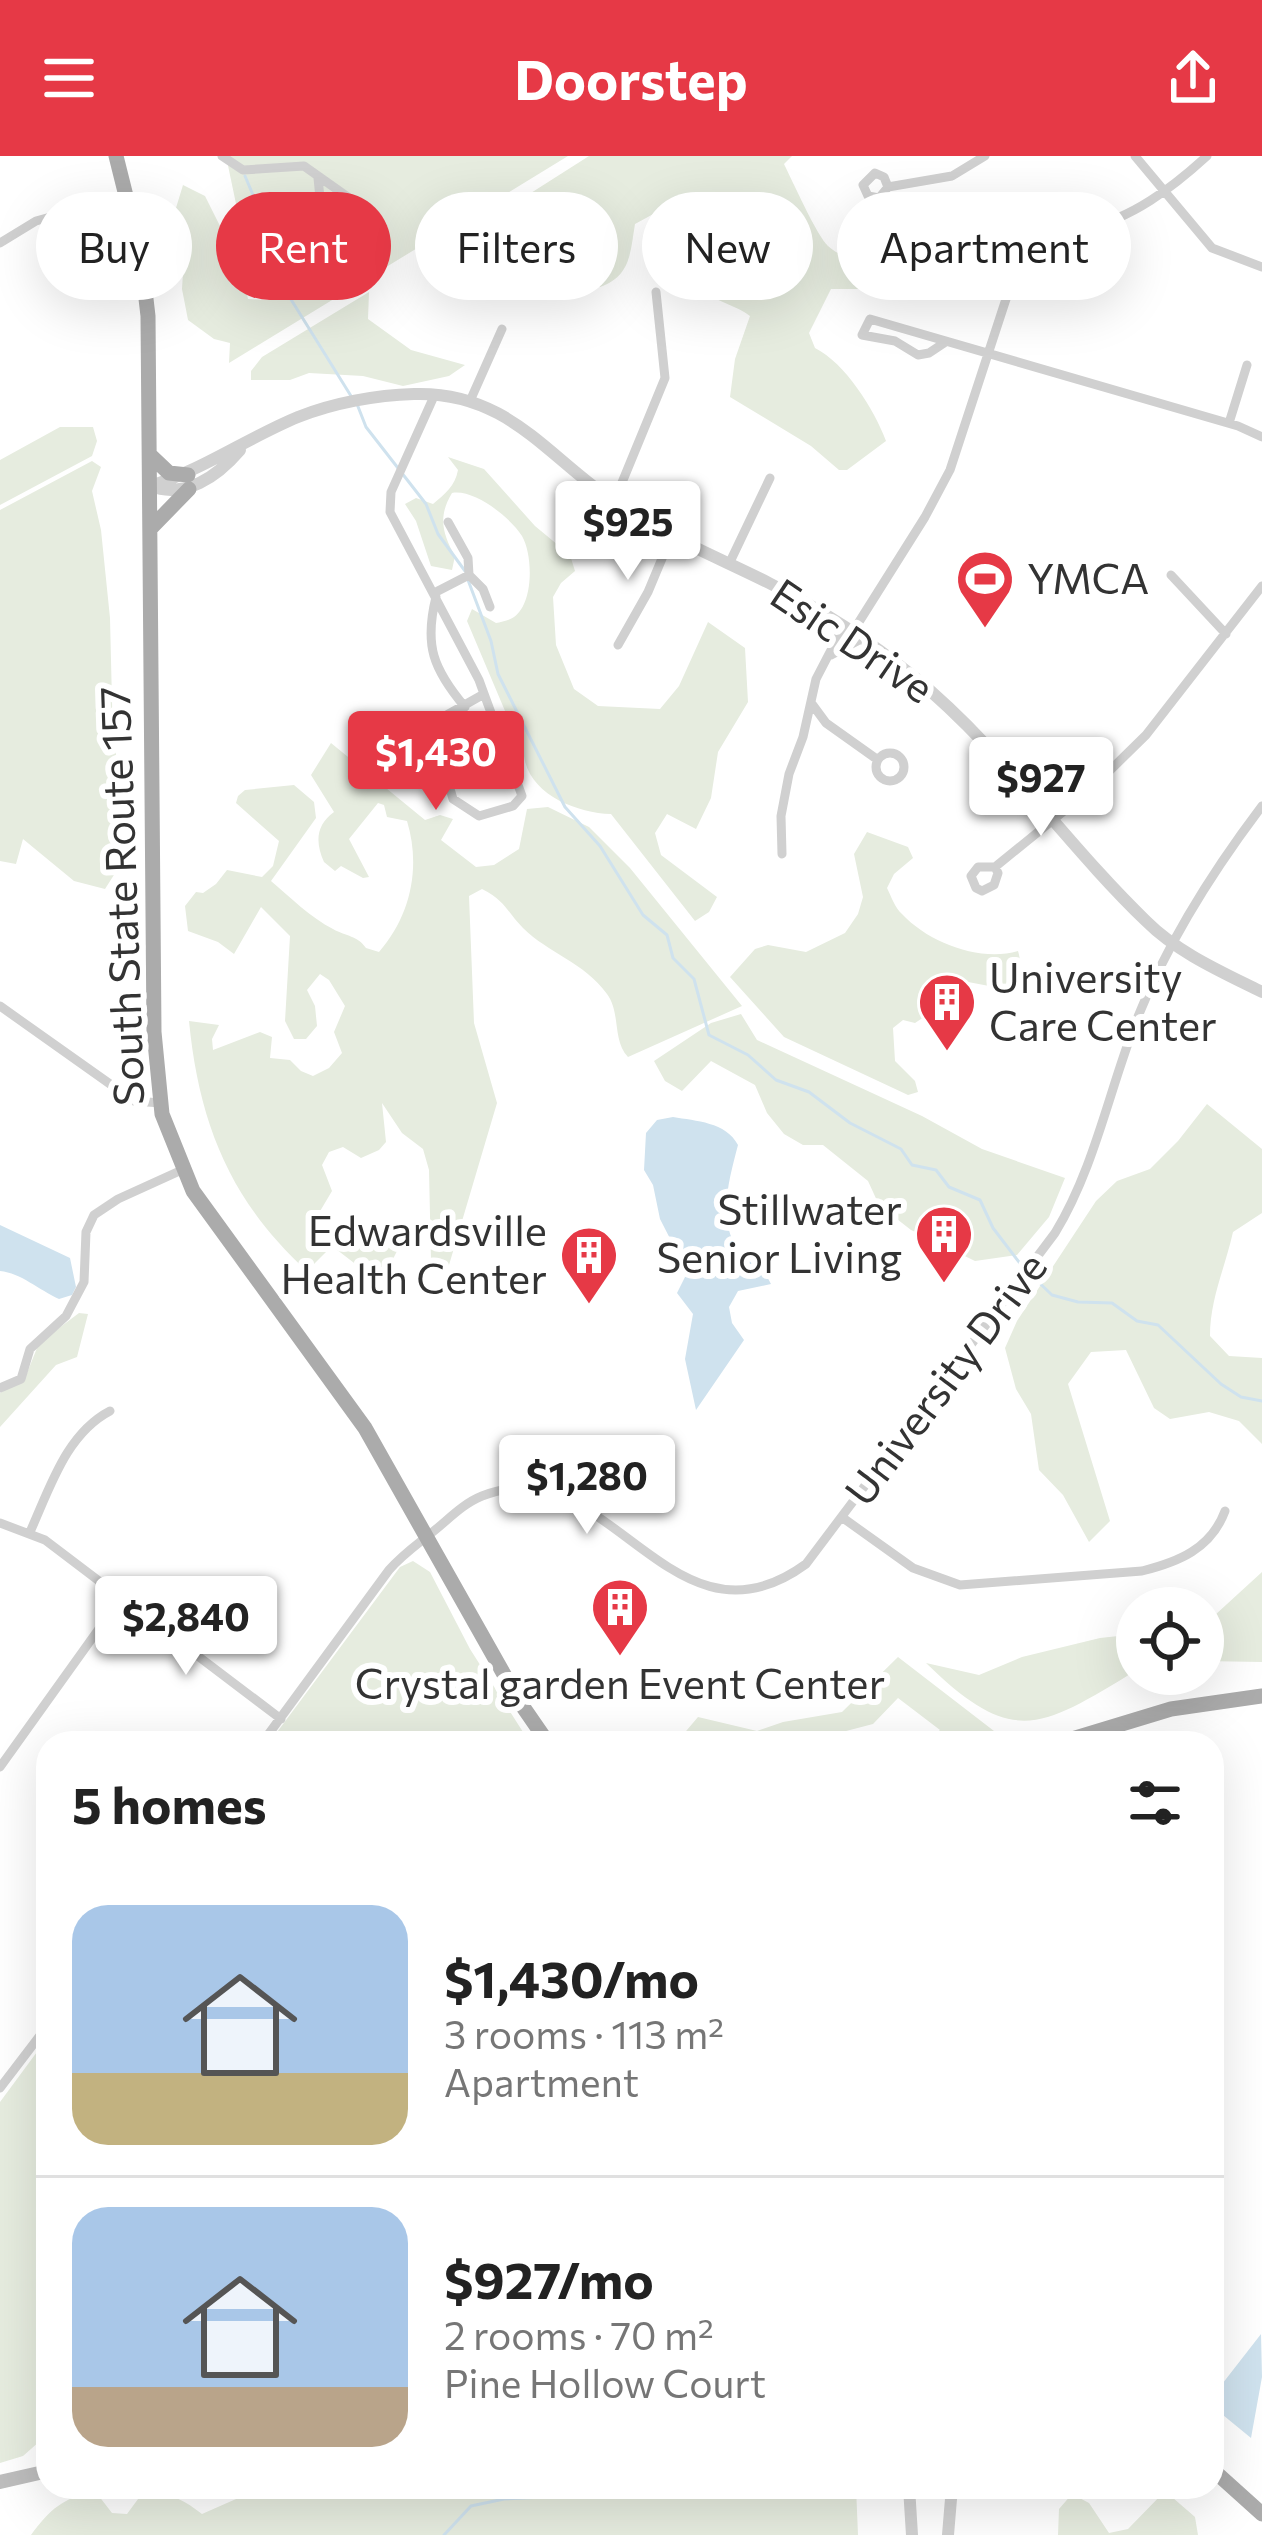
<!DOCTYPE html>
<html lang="en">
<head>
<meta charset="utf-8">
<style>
	body { margin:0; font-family:Commissioner,sans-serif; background:#f2f2f2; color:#222; height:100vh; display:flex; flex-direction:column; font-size:45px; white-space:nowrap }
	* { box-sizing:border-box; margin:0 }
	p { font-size:39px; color:#767676 }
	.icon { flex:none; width:66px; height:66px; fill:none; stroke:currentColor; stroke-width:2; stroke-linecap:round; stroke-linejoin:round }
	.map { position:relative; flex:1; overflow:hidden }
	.side { position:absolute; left:36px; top:1575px; width:1188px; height:768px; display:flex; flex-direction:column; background:#fff; border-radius:36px; box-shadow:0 12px 48px #0002 }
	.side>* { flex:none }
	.top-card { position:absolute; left:36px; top:36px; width:1191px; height:108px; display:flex; gap:24px }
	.fabs { position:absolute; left:1116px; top:1431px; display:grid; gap:24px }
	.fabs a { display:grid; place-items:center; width:108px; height:108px; border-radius:50%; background:#fff; box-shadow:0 12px 48px #0002; font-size:60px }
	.price { position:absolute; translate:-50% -102px; padding:0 27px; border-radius:12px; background:#fff; color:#222; font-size:39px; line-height:78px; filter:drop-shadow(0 3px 6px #0008) }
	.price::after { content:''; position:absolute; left:50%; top:72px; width:36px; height:27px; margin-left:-18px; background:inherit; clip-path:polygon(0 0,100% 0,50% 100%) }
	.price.active { background:#e63946; color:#fff }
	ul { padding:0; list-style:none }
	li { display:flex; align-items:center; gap:36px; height:300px; padding:0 36px }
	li+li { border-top:3px solid #e0e0e0 }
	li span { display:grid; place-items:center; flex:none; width:336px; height:240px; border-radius:36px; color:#555 }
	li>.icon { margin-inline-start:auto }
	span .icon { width:144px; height:144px; fill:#fffc; stroke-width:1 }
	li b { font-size:51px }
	h2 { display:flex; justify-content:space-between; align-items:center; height:144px; padding:0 36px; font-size:51px }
	.chip { padding:0 42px; border-radius:54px; background:#fff; box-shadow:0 12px 48px #0002; font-size:42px; line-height:108px }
	.chip.active { background:#e63946; color:#fff }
	header { display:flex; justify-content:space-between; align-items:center; height:156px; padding:0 36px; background:#e63946; color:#fff; font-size:54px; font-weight:700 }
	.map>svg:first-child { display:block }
	.green { fill:#e6ecdf }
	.water { fill:#cfe2ee }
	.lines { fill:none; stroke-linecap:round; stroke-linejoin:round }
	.stream { stroke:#cfe2ee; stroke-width:3 }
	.minor { stroke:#d0d0d0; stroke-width:9 }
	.tertiary { stroke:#d0d0d0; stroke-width:12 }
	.secondary { stroke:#bdbdbd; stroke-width:14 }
	.primary { stroke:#ababab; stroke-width:15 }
	.labels { text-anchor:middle; stroke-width:12; stroke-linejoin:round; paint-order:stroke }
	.poi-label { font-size:42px; fill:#333; stroke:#fff; text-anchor:start }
	.street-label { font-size:42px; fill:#333; stroke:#fff }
</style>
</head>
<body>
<header><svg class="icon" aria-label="menu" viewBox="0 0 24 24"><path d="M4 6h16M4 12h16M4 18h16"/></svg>Doorstep<svg class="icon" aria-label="share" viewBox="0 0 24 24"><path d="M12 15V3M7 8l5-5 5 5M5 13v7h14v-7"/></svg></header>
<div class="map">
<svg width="1262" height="2379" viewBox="0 0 1262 2379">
	<rect width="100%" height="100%" fill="#fff"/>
	<!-- green -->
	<path class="green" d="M226 0H568L229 207 230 187 214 183 188 164 182 133 184 101 172 65 183 29 205 40 242 114 248 143 268 144 262 114 244 86Z
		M589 0H792L784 8C792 24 817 80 828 90 858 118 921 101 955 92L970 111 890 133H831L809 177 815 192C845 207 874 253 886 285L847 314H839L811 290 730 241 735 203 750 160C737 150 720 147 707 137 693 126 696 82 687 63L657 56 635 68C630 97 631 120 600 131 575 100 559 77 521 65L523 42Z
		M369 136 368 163 411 194 465 209 449 220 403 230 363 220 309 217 290 224H251V215L262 201Z
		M60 271H93L97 285 92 300 0 349V304Z
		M448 301 484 313 535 370 570 399 575 415 561 427 553 441 556 489 574 533 598 550 660 553 679 530 708 466 745 492 748 546 718 596 711 642 696 673 667 658 655 677 661 699 717 741 709 756 695 765 611 658C576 657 529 638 524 600L467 465 472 453 496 467C501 466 510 464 514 461 534 447 533 399 522 380 510 361 474 333 452 337 438 360 442 377 455 400L452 414 431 410 416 365 405 348 416 342 433 348C445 338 455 330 458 314Z
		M92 305 101 311 92 335 101 374 110 462 113 588 123 623 119 711 105 733 74 725 23 683 16 708 0 705V354Z
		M331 587 425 664 440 659 453 663 441 684 476 711 494 709 519 693 527 653 548 651 589 671 630 712 742 850 628 901C612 884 621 857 607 838 584 806 548 797 523 772 506 755 507 746 482 733L469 740 474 867 497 947 449 1109 444 1115 431 1105 429 1014 423 993 402 977 382 947 386 986 379 994 361 1002 343 991 329 996 322 1009 332 1035 316 1062 359 1088 374 1086 397 1095 384 1121 358 1110 332 1090 307 1115C230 1045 199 967 189 865L219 869 212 883 213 894 260 876 272 881 270 902 290 904 301 915 313 920 329 912 342 897 334 876 345 850 329 824 320 818 307 834 315 850 317 870 306 883H294L285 865 290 780 261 751 234 798 218 786 188 775 185 750 196 736 203 737 216 728 227 714 262 721 273 710 279 685 236 647 238 640 245 634 294 629 314 646 316 662 271 725C290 741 311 762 333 773 347 781 357 779 366 792L379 796C411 759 421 711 407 665L387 661 384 649 378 647 349 683 369 721 363 722 341 710 335 715 324 706C315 686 316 669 334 656L311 619Z
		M867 676 908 691 913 702 894 718 887 732C891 740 895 752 902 758 929 787 980 806 1018 795 1023 811 1018 823 1005 833L947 822 922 852 924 861 915 867 903 864 893 872 895 905 915 925 918 936 908 939 784 881 730 821 755 793 768 789 806 796 845 777 858 758 863 741 854 698Z
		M741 858 757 884 922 960 982 993 1065 1022 1049 1061 1017 1099 975 1105 911 1074 879 1049 868 1025 823 989H803L784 978 767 957 755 929 711 905 682 935 665 925 654 905 711 867Z
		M1207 948 1262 993V1057L1233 1076C1225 1112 1210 1143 1210 1180L1229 1200 1262 1202V1288L1239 1265 1209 1256 1170 1263 1154 1252 1126 1194 1091 1196 1068 1228 1110 1365 1089 1386 1063 1339 1039 1314 1031 1258 1016 1233 1005 1192 1017 1165 1096 1045 1117 1025 1150 1013 1178 985Z
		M79 1157 88 1158 77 1201 56 1209 0 1271V1237L25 1222 39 1187Z
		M413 1405 430 1416 470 1493 530 1587H269L400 1411Z
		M1262 1416V1506L1203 1505V1470Z
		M1137 1478V1514C1041 1572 1014 1593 926 1507L979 1519 1022 1501 1100 1482Z
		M898 1501 994 1575 975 1587H924L940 1574 898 1542 873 1568 800 1587H737L709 1582 706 1587H667L681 1581 698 1561 757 1575 783 1566 842 1556Z
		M48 1881V2278L23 2300 0 2307V1946Z
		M281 2331H856L858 2379H31C50 2353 63 2342 95 2335L112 2357 127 2358 141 2339C169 2336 180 2341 202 2358L252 2336 276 2340Z
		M1165 2335 1195 2361 1198 2379H1058L1059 2353 1072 2338 1089 2347 1109 2377 1128 2373Z"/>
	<!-- water -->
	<path class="water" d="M673 961C696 965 726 966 738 989 729 1024 714 1072 745 1101 755 1111 764 1114 771 1128L738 1135 729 1151 732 1167 744 1184 696 1254 685 1203 693 1158 677 1137 685 1121 681 1104 660 1063 653 1029 644 1014 646 977 657 964Z
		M0 1069 70 1102 76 1131 72 1139 59 1143C39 1134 21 1117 0 1115Z
		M1261 2178 1262 2221 1251 2282 1212 2250V2241Z"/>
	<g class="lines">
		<!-- stream -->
		<path class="stream" d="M245 20 264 65 268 97 287 137 351 240
			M357 248 366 271 426 348 438 378 465 415
			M468 424 491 485 498 518 565 651 600 690 643 759 667 779 673 802 694 823 709 879 748 899 776 924 809 936 850 967 901 993 912 1009 936 1014 949 1031 980 1044 993 1072 1022 1110
			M1029 1117 1052 1139 1078 1146 1112 1147 1137 1165 1158 1169 1221 1228 1241 1241 1262 1245
			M444 2379 471 2350 504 2343 606 2338 616 2331"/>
		<!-- minor -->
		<path class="minor" d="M222 0 243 14 304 10 352 44 337 63 331 64 321 52 318 22
			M1135 0 1212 92 1262 111
			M888 31 884 21 875 17 863 29 868 40 879 42 888 31 952 20 985 0
			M1074 85C1088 92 1097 83 1103 71
			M0 87 36 65 126 40
			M944 187 929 197 918 199 895 185 862 179 870 163 1238 270 1262 281
			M435 238 391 336 390 356 479 524C493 563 508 601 522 640L513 650 479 660 453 643 448 626 508 602
			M470 245 502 173
			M1229 267 1247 209
			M614 346 665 222 656 136
			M448 366 468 402 469 419 483 433 490 451
			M729 408 770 322
			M1171 419 1226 478
			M434 437 469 419
			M436 441C424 489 433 513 465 551
			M852 477 925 361 950 314 1007 140 1030 108 1074 85 1086 72C1131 63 1172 32 1207 0
			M618 489 648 436 671 381
			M831 499 861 483
			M812 548 826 567 878 604
			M876 611a14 14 0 1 1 28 0a14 14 0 1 1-28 0Z
			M448 626 423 606 422 595 429 569 484 538
			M782 698 781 660 789 618 803 581 816 523 843 471
			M995 711 998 717 994 729 982 735 976 732 971 720 978 711H995L1091 633 1146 579 1262 430
			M0 850 134 945 161 947
			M0 1232 21 1223 30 1193 66 1160 84 1126 86 1076 94 1059 118 1043 184 1013
			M843 1362 913 1412 960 1429 1142 1415C1178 1406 1211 1393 1225 1355
			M0 1367 45 1384 281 1563
			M30 1376C50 1332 66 1278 110 1255
			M262 1587 389 1414C402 1399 415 1390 430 1378 447 1365 462 1348 482 1340 608 1289 671 1507 806 1408L1055 1077C1095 1011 1109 934 1137 863 1168 785 1212 716 1262 650
			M0 1611 121 1442
			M0 1932 48 1869"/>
		<!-- tertiary -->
		<path class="tertiary" d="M150 330C203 314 247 282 298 261 333 247 376 239 414 238 508 235 547 301 616 347 664 380 717 401 769 427 820 453 870 485 914 521 1002 593 1065 687 1146 765 1178 797 1222 816 1262 836
			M150 330C185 343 217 321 240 294
			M909 2331 912 2379
			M948 2379 952 2331"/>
		<!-- secondary -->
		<path class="secondary" d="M0 2326 48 2315"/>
		<!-- primary -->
		<path class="primary" d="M116 0 141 100 148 160 154 876 162 958 193 1035 365 1272 519 1545 548 1587
			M150 299 169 317 188 319
			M151 372 189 333
			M1059 1587 1171 1553 1262 1540
			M1212 2313 1262 2358"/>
	</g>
	<!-- icons -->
	<defs>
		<symbol id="stadium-pin" viewBox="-11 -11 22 30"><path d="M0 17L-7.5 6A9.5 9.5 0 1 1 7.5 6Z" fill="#e63946" stroke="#fff"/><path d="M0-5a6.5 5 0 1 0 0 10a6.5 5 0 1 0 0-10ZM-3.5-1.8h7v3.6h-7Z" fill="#fff"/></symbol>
		<symbol id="building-pin" viewBox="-11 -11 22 30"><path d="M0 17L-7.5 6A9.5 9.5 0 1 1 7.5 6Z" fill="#e63946" stroke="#fff"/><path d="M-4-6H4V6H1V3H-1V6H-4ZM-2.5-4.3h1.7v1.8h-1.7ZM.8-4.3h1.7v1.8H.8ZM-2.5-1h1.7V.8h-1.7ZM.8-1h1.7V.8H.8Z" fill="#fff"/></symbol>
	</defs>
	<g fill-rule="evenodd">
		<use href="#stadium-pin" x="952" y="390" width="66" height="90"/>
		<use href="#building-pin" x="914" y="813" width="66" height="90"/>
		<use href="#building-pin" x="911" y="1045" width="66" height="90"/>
		<use href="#building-pin" x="556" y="1066" width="66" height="90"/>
		<use href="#building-pin" x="587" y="1418" width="66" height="90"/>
	</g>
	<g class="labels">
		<!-- poi labels -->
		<g class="poi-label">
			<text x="1027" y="438">YMCA</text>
			<text x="989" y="837">University<tspan x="989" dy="48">Care Center</tspan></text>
			<text x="902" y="1069" text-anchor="end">Stillwater<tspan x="902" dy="48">Senior Living</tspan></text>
			<text x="547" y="1090" text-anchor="end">Edwardsville<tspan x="547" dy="48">Health Center</tspan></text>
			<text x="620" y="1543" text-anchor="middle">Crystal garden Event Center</text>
		</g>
		<!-- street labels -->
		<g class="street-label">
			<text transform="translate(852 485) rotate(34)" y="15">Esic Drive</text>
			<text transform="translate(122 740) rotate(-92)" y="15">South State Route 157</text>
			<text transform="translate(946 1223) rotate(-53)" y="15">University Drive</text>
		</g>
	</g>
</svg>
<div class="fabs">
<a><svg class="icon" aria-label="locate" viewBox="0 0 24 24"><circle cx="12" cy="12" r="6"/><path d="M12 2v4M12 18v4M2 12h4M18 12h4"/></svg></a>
</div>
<b class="price" style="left:628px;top:427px">$925</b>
<b class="price active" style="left:436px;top:657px">$1,430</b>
<b class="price" style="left:1041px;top:683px">$927</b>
<b class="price" style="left:587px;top:1381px">$1,280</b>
<b class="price" style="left:186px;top:1522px">$2,840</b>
<div class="top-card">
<a class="chip">Buy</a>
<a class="chip active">Rent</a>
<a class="chip">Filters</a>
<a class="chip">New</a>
<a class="chip">Apartment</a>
</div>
<section class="side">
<h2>5 homes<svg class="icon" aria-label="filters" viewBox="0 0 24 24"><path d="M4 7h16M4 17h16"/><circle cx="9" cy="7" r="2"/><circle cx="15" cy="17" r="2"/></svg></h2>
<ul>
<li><span style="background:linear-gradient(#a9c7e8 70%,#c2b280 0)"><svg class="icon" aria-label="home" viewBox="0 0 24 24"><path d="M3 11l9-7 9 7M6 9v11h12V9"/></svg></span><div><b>$1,430/mo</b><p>3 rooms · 113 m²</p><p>Apartment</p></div></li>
<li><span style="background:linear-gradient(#a9c7e8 75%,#b9a48a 0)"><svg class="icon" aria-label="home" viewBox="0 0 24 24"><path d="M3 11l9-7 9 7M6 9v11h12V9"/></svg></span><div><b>$927/mo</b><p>2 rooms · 70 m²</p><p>Pine Hollow Court</p></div></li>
</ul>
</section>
</div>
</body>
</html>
